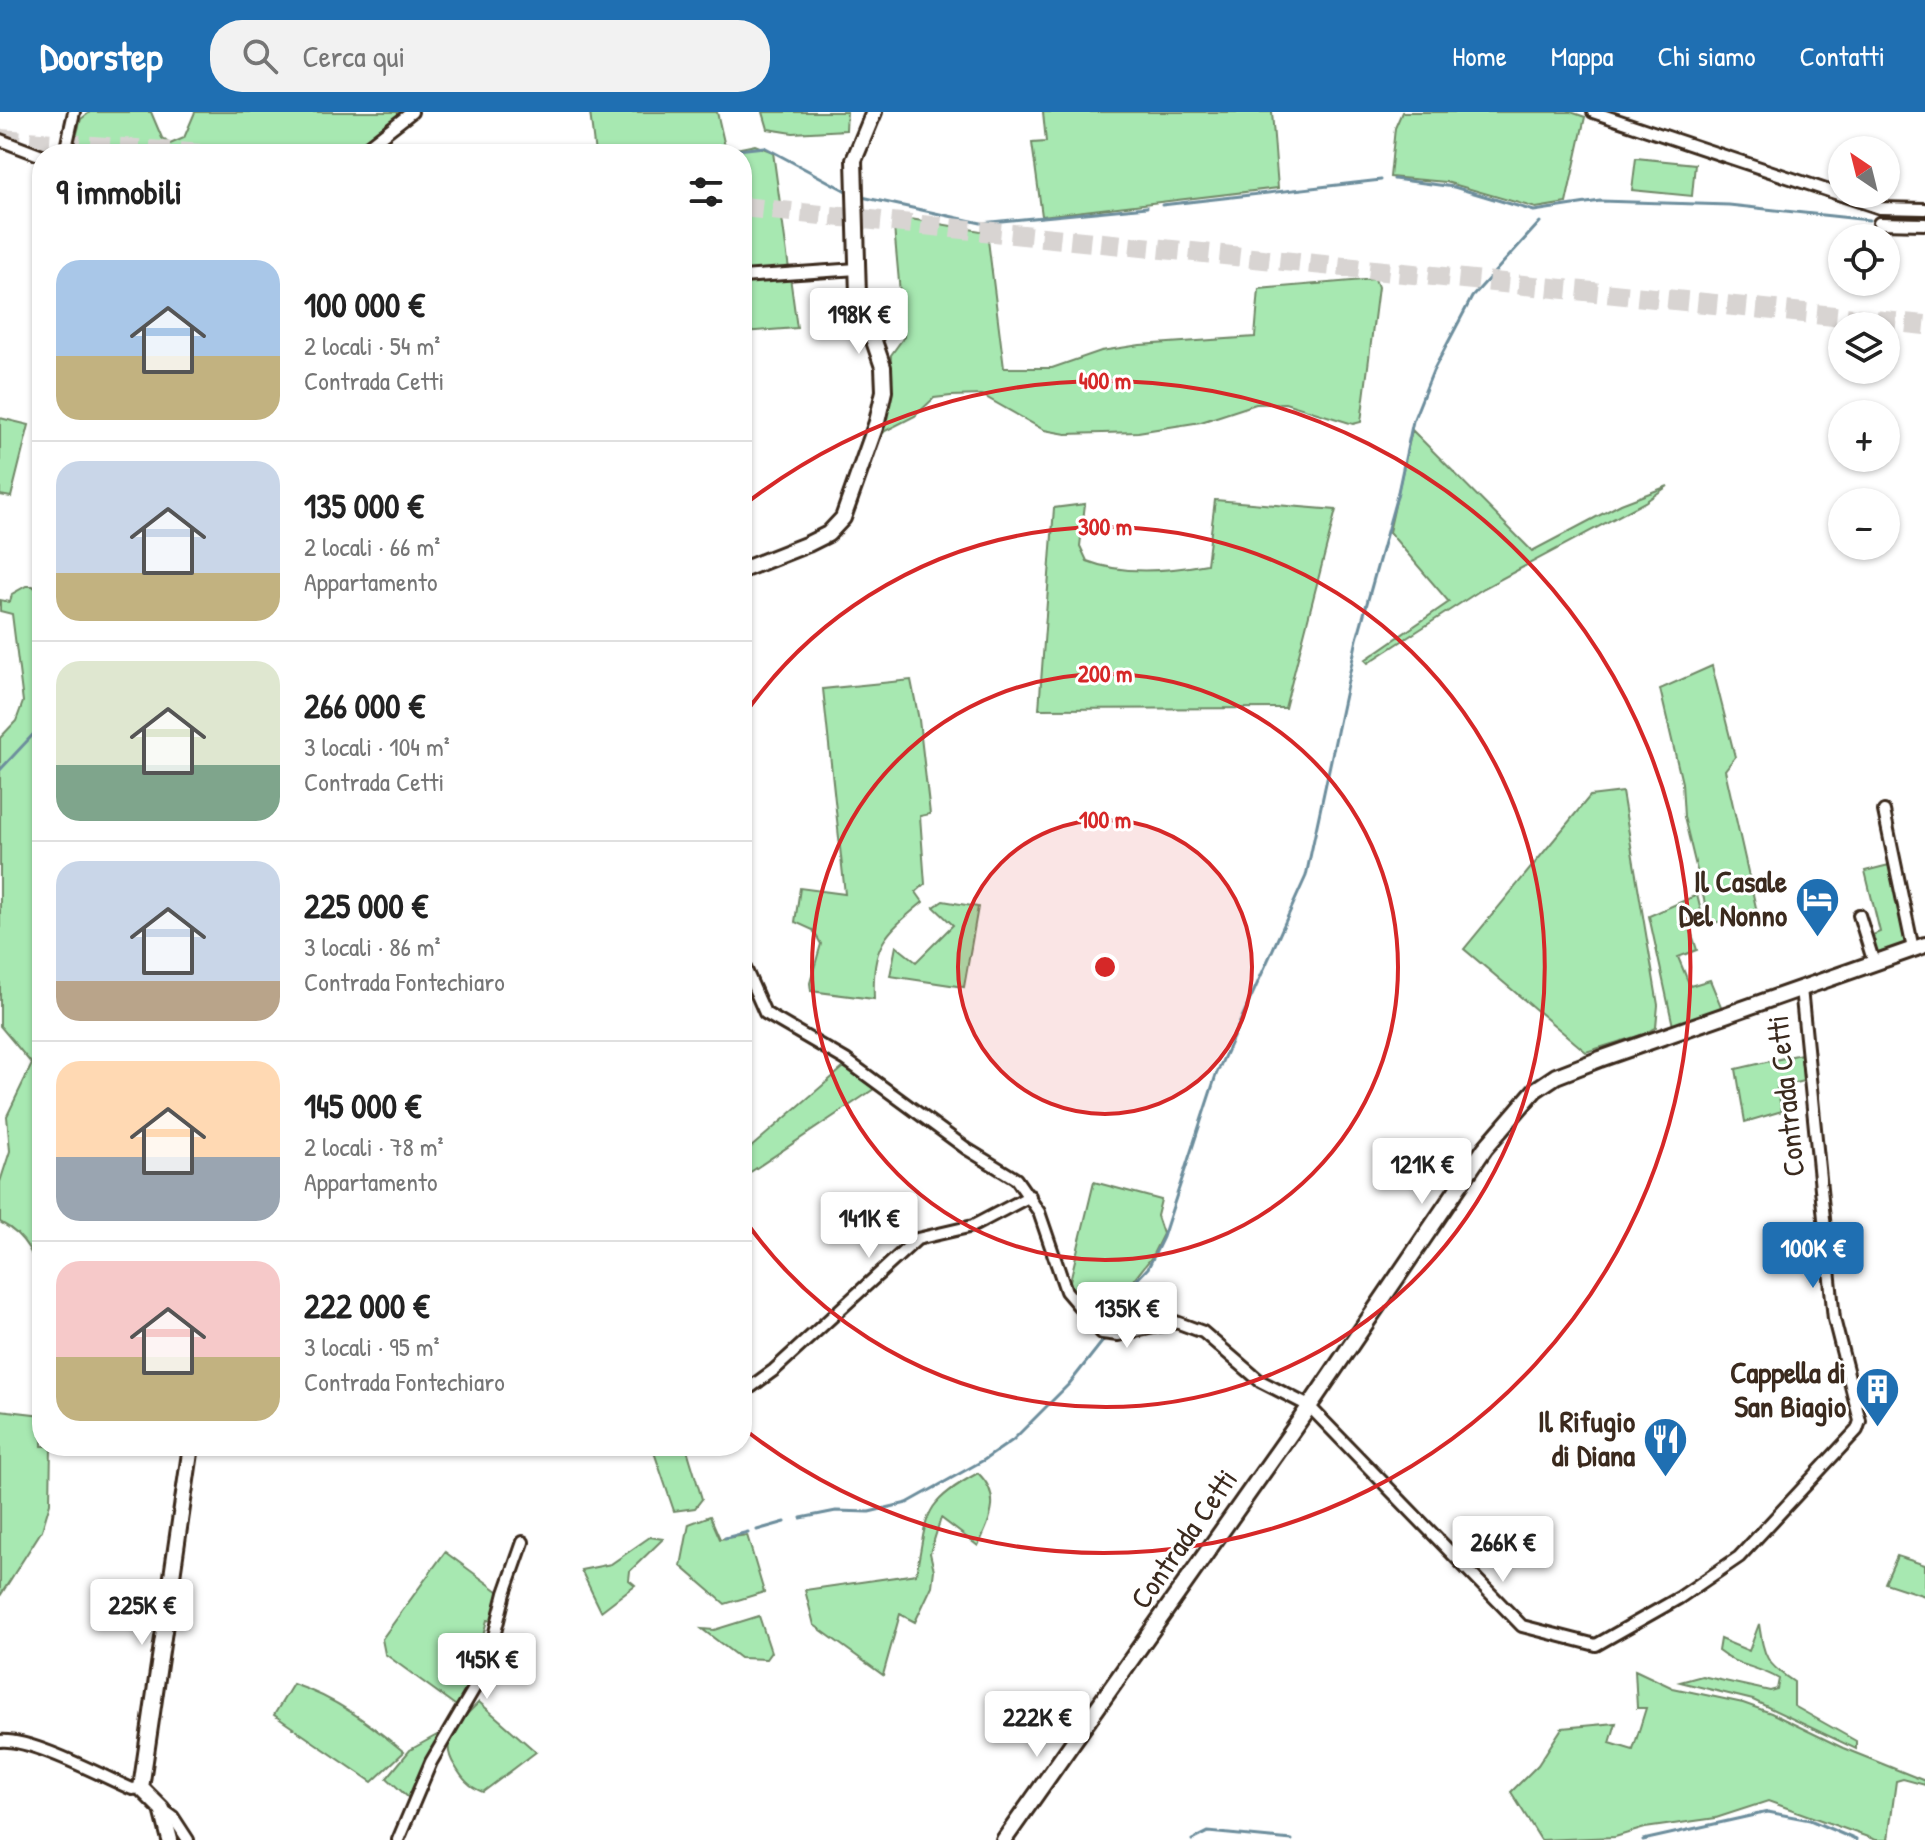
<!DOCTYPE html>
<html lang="it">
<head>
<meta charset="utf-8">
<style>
	body { margin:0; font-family:"Patrick Hand",sans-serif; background:#f2f2f2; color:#222; height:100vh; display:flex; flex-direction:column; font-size:30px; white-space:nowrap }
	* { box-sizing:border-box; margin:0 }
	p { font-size:26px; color:#767676 }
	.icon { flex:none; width:44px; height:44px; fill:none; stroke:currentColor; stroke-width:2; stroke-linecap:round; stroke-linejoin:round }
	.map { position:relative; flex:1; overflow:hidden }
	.drawer { position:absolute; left:32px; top:32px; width:720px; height:1312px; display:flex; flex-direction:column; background:#fff; border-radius:32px; box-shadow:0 2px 6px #0004 }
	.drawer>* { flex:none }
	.needle { width:52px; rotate:325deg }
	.buttons { position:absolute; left:1828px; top:24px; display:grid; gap:16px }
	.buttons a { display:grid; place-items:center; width:72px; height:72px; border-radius:50%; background:#fff; box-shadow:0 2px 6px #0004; font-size:40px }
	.price { position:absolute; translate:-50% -68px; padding:0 18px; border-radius:8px; background:#fff; color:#222; font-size:26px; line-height:52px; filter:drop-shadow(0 2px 4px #0008) }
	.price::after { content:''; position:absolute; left:50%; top:48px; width:24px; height:18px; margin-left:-12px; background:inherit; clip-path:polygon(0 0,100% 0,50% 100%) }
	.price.on { background:#1f6fb2; color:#fff }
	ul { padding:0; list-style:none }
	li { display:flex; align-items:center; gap:24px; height:200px; padding:0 24px }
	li+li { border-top:2px solid #e0e0e0 }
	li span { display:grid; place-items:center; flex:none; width:224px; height:160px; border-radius:24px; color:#555 }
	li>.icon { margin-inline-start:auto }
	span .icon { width:96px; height:96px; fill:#fffc; stroke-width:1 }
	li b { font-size:34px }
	h2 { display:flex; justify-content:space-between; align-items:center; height:96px; padding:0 24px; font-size:34px }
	header { display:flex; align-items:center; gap:48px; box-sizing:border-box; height:112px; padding:0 40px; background:#1f6fb2; color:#fff }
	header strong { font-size:38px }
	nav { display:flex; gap:44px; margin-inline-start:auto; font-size:28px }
	.search { width:560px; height:72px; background:#f2f2f2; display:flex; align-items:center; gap:20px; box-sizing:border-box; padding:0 28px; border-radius:32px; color:#767676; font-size:30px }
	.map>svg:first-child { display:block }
	.green { fill:#a7e8b1; stroke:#718968; stroke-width:2 }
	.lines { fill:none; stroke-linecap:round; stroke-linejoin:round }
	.stream { stroke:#6d8e9d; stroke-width:3 }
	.highway-tunnel { stroke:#d8d4d2; stroke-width:20; stroke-dasharray:20 10; stroke-linecap:butt }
	.street-casing { stroke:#3b2a1e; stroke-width:16 }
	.secondary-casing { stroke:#3b2a1e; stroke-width:20 }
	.street { stroke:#fff; stroke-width:10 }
	.secondary { stroke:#fff; stroke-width:14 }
	.ring { fill:none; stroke:#d62828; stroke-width:4 }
	.labels { text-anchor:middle; stroke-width:6; stroke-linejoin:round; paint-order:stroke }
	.poi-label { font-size:30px; font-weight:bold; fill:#3b2a1e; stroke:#fff; text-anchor:end }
	.street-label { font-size:30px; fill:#3b2a1e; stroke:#fff }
	.centre { fill:#d62828; stroke:#fff; stroke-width:4 }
	.ring-label { font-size:24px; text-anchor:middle; font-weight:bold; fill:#d62828; stroke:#fff; stroke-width:6; stroke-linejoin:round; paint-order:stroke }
</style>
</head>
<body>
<header>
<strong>Doorstep</strong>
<div class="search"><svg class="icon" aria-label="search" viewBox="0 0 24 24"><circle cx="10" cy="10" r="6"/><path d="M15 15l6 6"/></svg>Cerca qui</div>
<nav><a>Home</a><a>Mappa</a><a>Chi siamo</a><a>Contatti</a></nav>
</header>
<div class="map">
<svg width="1925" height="1728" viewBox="0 0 1925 1728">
	<rect width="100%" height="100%" fill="#fff"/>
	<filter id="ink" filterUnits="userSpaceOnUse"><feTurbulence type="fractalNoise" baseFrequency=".0125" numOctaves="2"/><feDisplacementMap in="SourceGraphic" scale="16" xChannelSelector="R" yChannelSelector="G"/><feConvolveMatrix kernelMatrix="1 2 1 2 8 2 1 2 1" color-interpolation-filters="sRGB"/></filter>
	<g filter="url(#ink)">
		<!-- green -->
		<path class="green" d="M90 0H151L162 26 170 32 184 26 195 0H406L352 42H71L81 7Z
			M590 0H717L726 39 755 33 773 40 797 216 742 220V42H595Z
			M763 0H847L846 18 793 21 768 17Z
			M1043 0H1272L1278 76 1042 104 1032 31 1046 30Z
			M1402 0H1571L1585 5 1566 91 1536 96 1446 70 1390 65 1395 16Z
			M1636 46 1695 52 1692 84 1632 78Z
			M893 104 987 120 1004 256H1052L1101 239 1140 233 1255 225 1259 177 1375 167 1378 175 1361 310 1353 312 1285 291 1256 292 1201 310 1138 320 1066 322 1044 318 982 283 951 284 934 286 915 304 885 319 871 337 889 291 891 243 904 225Z
			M0 306 29 313 11 385 0 383Z
			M1412 318 1532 439 1621 392 1668 374 1645 390 1484 476 1368 551 1365 548 1449 490 1389 420Z
			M1215 388 1336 398 1285 596 1039 597 1054 396 1085 392 1080 434 1087 449C1122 463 1170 459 1207 452Z
			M26 474H33L42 483V1173C34 1144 28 1125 0 1110V1070L10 1039 7 1004 32 952 0 914V626L16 609 23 590 12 502 0 499V488L10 490 12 482Z
			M1712 554 1735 645 1725 658 1757 800 1710 812 1684 705 1682 671 1660 577Z
			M911 568 919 608 930 702 920 704 925 772 916 780 923 790C883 823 872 833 874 887L811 879 810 871 821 832 813 818 795 810 800 776 845 782 823 577Z
			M1622 680 1658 893 1656 915 1644 922 1586 940 1464 837 1590 684Z
			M1889 753 1906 835 1875 846 1870 824 1880 820 1865 759Z
			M1697 783 1704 811 1690 816 1697 838 1678 845 1690 874 1710 868 1723 899 1673 914 1649 804Z
			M943 789 978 795 964 875 890 864 896 834 916 850 953 813 934 795Z
			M1801 942 1803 969 1777 976 1782 999 1745 1010 1736 957Z
			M844 955 874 977 749 1061 742 1054V1043Z
			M1094 1070 1161 1088 1157 1104 1163 1122 1151 1146 1123 1182 1118 1203 1103 1213 1094 1212 1068 1177Z
			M0 1298 42 1303V1334H51L50 1391 42 1418 0 1484Z
			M669 1334H686L702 1387 695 1396 674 1399 654 1340Z
			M978 1361C1002 1384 991 1406 978 1434L941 1406 930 1441 934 1458 932 1474 915 1510 900 1502 883 1563 814 1513 805 1478 916 1462C928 1402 921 1392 978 1361Z
			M710 1404 720 1427 747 1423 764 1480 725 1492 681 1454 689 1412Z
			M650 1425 663 1427 630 1459 629 1468 635 1473 601 1499 581 1458 611 1452Z
			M445 1440 502 1482 493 1509 487 1508 483 1524 488 1526 483 1551 461 1592 455 1593 385 1542 382 1527Z
			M1897 1444 1925 1453V1484L1885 1471Z
			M759 1504 771 1540 766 1547 740 1546 702 1517 714 1518Z
			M1759 1512C1764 1545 1766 1552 1794 1570V1594L1856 1629V1637L1753 1588 1680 1570 1702 1564 1770 1579 1777 1577 1779 1567C1760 1555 1736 1554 1718 1539L1720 1527 1749 1539Z
			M1635 1558 1673 1576 1743 1591 1771 1601 1843 1636 1925 1669V1673L1903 1667 1896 1669 1888 1728H1876L1768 1689 1716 1706 1645 1716 1615 1725 1541 1728 1511 1680 1538 1653 1562 1616 1616 1611 1610 1631 1633 1638 1646 1596H1637Z
			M293 1572C336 1586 369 1611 404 1640L372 1670 274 1603Z
			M479 1590 536 1640 483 1680C469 1675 462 1666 455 1654 437 1627 460 1610 479 1590Z
			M437 1623 438 1630 411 1688 387 1666 410 1638Z"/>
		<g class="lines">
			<!-- stream -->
			<path class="stream" d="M729 39 764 35 848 80
				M1394 67 1454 75 1534 99 1600 89 1729 93 1869 108
				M862 85 981 111 1147 95
				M1162 93 1381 68
				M0 658 42 613
				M1112 1216 1130 1175 1148 1156 1163 1125 1216 963 1306 764 1357 527 1398 380 1413 309 1433 259 1472 185 1540 110
				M801 1406 836 1399 869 1400 907 1391 984 1348 1013 1328 1069 1272 1106 1225
				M757 1418 785 1410
				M725 1426 748 1420
				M1192 1728 1208 1720 1292 1728
				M1643 1728 1768 1700 1810 1708 1856 1728"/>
			<!-- highway-tunnel -->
			<path class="highway-tunnel" d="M0 27 203 42
				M742 95 1925 213"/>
			<defs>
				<path id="street" d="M1593 0 1880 96 1925 97
					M0 28 42 44
					M59 42 66 36 74 0
					M358 42 412 0
					M1879 111 1925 112
					M742 165 857 157
					M1884 699 1913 837
					M1859 803 1874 851
					M742 849 765 901 846 948 967 1037 1016 1067 1039 1100 1066 1179 1102 1221 1118 1223 1176 1210 1203 1220 1260 1269 1309 1294 1522 1514 1596 1533 1679 1486 1739 1445 1857 1318 1860 1309 1834 1207 1801 876
					M742 1275 748 1277 774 1258 917 1127 973 1114 1030 1084
					M0 1629C31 1626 102 1664 132 1677L141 1676
					M162 1697 173 1705 188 1728
					M398 1728 431 1650 486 1556 505 1481 523 1430"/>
				<path id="secondary" d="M742 458 808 432 828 422 843 406 877 310 884 279 883 255 858 183 854 48 874 0
					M170 1728 162 1697 141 1676 191 1334
					M1004 1728 1300 1308 1485 1036 1535 978 1556 964 1600 947 1925 833"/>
			</defs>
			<!-- street casing -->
			<use href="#street" class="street-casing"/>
			<!-- secondary casing -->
			<use href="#secondary" class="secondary-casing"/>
			<!-- street -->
			<use href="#street" class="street"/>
			<!-- secondary -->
			<use href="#secondary" class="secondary"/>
		</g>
	</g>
	<!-- distance rings -->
	<circle cx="1105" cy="855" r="147" fill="#d62828" fill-opacity=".12"/>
	<g class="ring">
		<circle cx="1105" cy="855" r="147"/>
		<circle cx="1105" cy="855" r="293"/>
		<path d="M742 606A440 440 0 1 1 742 1104"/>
		<path d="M744 393A586 586 0 1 1 744 1317"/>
	</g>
	<!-- icons -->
	<defs>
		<symbol id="hotel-pin" viewBox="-11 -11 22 30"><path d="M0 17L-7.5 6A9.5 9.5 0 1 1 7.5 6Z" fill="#1f6fb2" stroke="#fff"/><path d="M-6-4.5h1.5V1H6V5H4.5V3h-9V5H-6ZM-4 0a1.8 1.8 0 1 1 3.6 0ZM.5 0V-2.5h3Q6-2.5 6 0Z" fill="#fff"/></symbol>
		<symbol id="building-pin" viewBox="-11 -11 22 30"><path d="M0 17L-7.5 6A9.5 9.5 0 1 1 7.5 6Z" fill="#1f6fb2" stroke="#fff"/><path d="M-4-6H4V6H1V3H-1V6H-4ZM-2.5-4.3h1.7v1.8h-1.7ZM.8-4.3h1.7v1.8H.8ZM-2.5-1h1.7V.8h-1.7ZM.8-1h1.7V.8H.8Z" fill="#fff"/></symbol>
		<symbol id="restaurant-pin" viewBox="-11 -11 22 30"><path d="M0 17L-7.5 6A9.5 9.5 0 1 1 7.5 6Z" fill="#1f6fb2" stroke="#fff"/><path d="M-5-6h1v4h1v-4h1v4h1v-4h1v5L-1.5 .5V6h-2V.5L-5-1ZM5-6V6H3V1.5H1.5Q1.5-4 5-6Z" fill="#fff"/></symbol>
	</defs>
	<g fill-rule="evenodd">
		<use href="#hotel-pin" x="1792" y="762" width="51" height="69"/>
		<use href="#building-pin" x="1852" y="1252" width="51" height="69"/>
		<use href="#restaurant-pin" x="1640" y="1302" width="51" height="69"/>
	</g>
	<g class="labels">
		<!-- poi labels -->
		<g class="poi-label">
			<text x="1787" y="780">Il Casale<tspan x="1787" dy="34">Del Nonno</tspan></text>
			<text x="1846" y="1271">Cappella di<tspan x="1846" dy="34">San Biagio</tspan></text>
			<text x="1635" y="1320">Il Rifugio<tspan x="1635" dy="34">di Diana</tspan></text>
		</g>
		<!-- street labels -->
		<g class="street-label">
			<text transform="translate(1786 984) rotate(-96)" y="10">Contrada Cetti</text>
			<text transform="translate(1184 1427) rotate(-55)" y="10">Contrada Cetti</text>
		</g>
	</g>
	<circle cx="1105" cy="855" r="12" class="centre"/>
	<g class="ring-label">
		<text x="1105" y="277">400 m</text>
		<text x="1105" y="423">300 m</text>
		<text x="1105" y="570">200 m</text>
		<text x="1105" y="716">100 m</text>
	</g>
</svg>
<div class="buttons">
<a><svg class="needle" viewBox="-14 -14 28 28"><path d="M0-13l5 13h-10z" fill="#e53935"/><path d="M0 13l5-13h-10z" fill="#767676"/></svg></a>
<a><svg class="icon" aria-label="locate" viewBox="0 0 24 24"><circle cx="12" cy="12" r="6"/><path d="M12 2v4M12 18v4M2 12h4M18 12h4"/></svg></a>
<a><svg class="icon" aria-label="layers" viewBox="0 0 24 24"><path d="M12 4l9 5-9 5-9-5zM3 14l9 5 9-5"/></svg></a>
<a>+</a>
<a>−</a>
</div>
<b class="price" style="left:859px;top:244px">198K €</b>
<b class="price" style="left:1422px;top:1094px">121K €</b>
<b class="price" style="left:869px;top:1148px">141K €</b>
<b class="price on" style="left:1813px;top:1178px">100K €</b>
<b class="price" style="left:1127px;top:1238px">135K €</b>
<b class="price" style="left:1503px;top:1472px">266K €</b>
<b class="price" style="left:142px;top:1535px">225K €</b>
<b class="price" style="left:487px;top:1589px">145K €</b>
<b class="price" style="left:1037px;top:1647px">222K €</b>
<section class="drawer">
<h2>9 immobili<svg class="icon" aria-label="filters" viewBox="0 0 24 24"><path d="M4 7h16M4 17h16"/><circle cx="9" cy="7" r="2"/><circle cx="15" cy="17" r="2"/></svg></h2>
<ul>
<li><span style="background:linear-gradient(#a9c7e8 60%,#c2b280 0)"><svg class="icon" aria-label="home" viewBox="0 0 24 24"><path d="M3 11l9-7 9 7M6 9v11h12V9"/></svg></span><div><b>100 000 €</b><p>2 locali · 54 m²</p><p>Contrada Cetti</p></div></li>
<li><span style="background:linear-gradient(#c9d6e8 70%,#c2b280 0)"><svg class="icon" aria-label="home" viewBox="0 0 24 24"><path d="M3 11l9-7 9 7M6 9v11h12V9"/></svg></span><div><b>135 000 €</b><p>2 locali · 66 m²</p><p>Appartamento</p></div></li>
<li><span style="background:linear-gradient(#dfe7d0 65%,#7fa58c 0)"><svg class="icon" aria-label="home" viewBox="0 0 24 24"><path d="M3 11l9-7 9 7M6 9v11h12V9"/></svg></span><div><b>266 000 €</b><p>3 locali · 104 m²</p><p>Contrada Cetti</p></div></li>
<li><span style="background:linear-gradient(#c9d6e8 75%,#b9a48a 0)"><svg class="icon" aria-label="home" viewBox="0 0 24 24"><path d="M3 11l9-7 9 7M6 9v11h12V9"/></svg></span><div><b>225 000 €</b><p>3 locali · 86 m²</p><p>Contrada Fontechiaro</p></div></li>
<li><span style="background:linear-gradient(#ffd9b3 60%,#9aa5b1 0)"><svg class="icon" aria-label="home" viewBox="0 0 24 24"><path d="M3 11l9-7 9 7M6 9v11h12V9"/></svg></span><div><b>145 000 €</b><p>2 locali · 78 m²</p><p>Appartamento</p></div></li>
<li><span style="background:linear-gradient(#f6c9c9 60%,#c2b280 0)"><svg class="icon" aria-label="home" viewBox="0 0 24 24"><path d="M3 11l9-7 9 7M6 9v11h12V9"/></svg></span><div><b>222 000 €</b><p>3 locali · 95 m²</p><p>Contrada Fontechiaro</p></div></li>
</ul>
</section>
</div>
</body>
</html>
